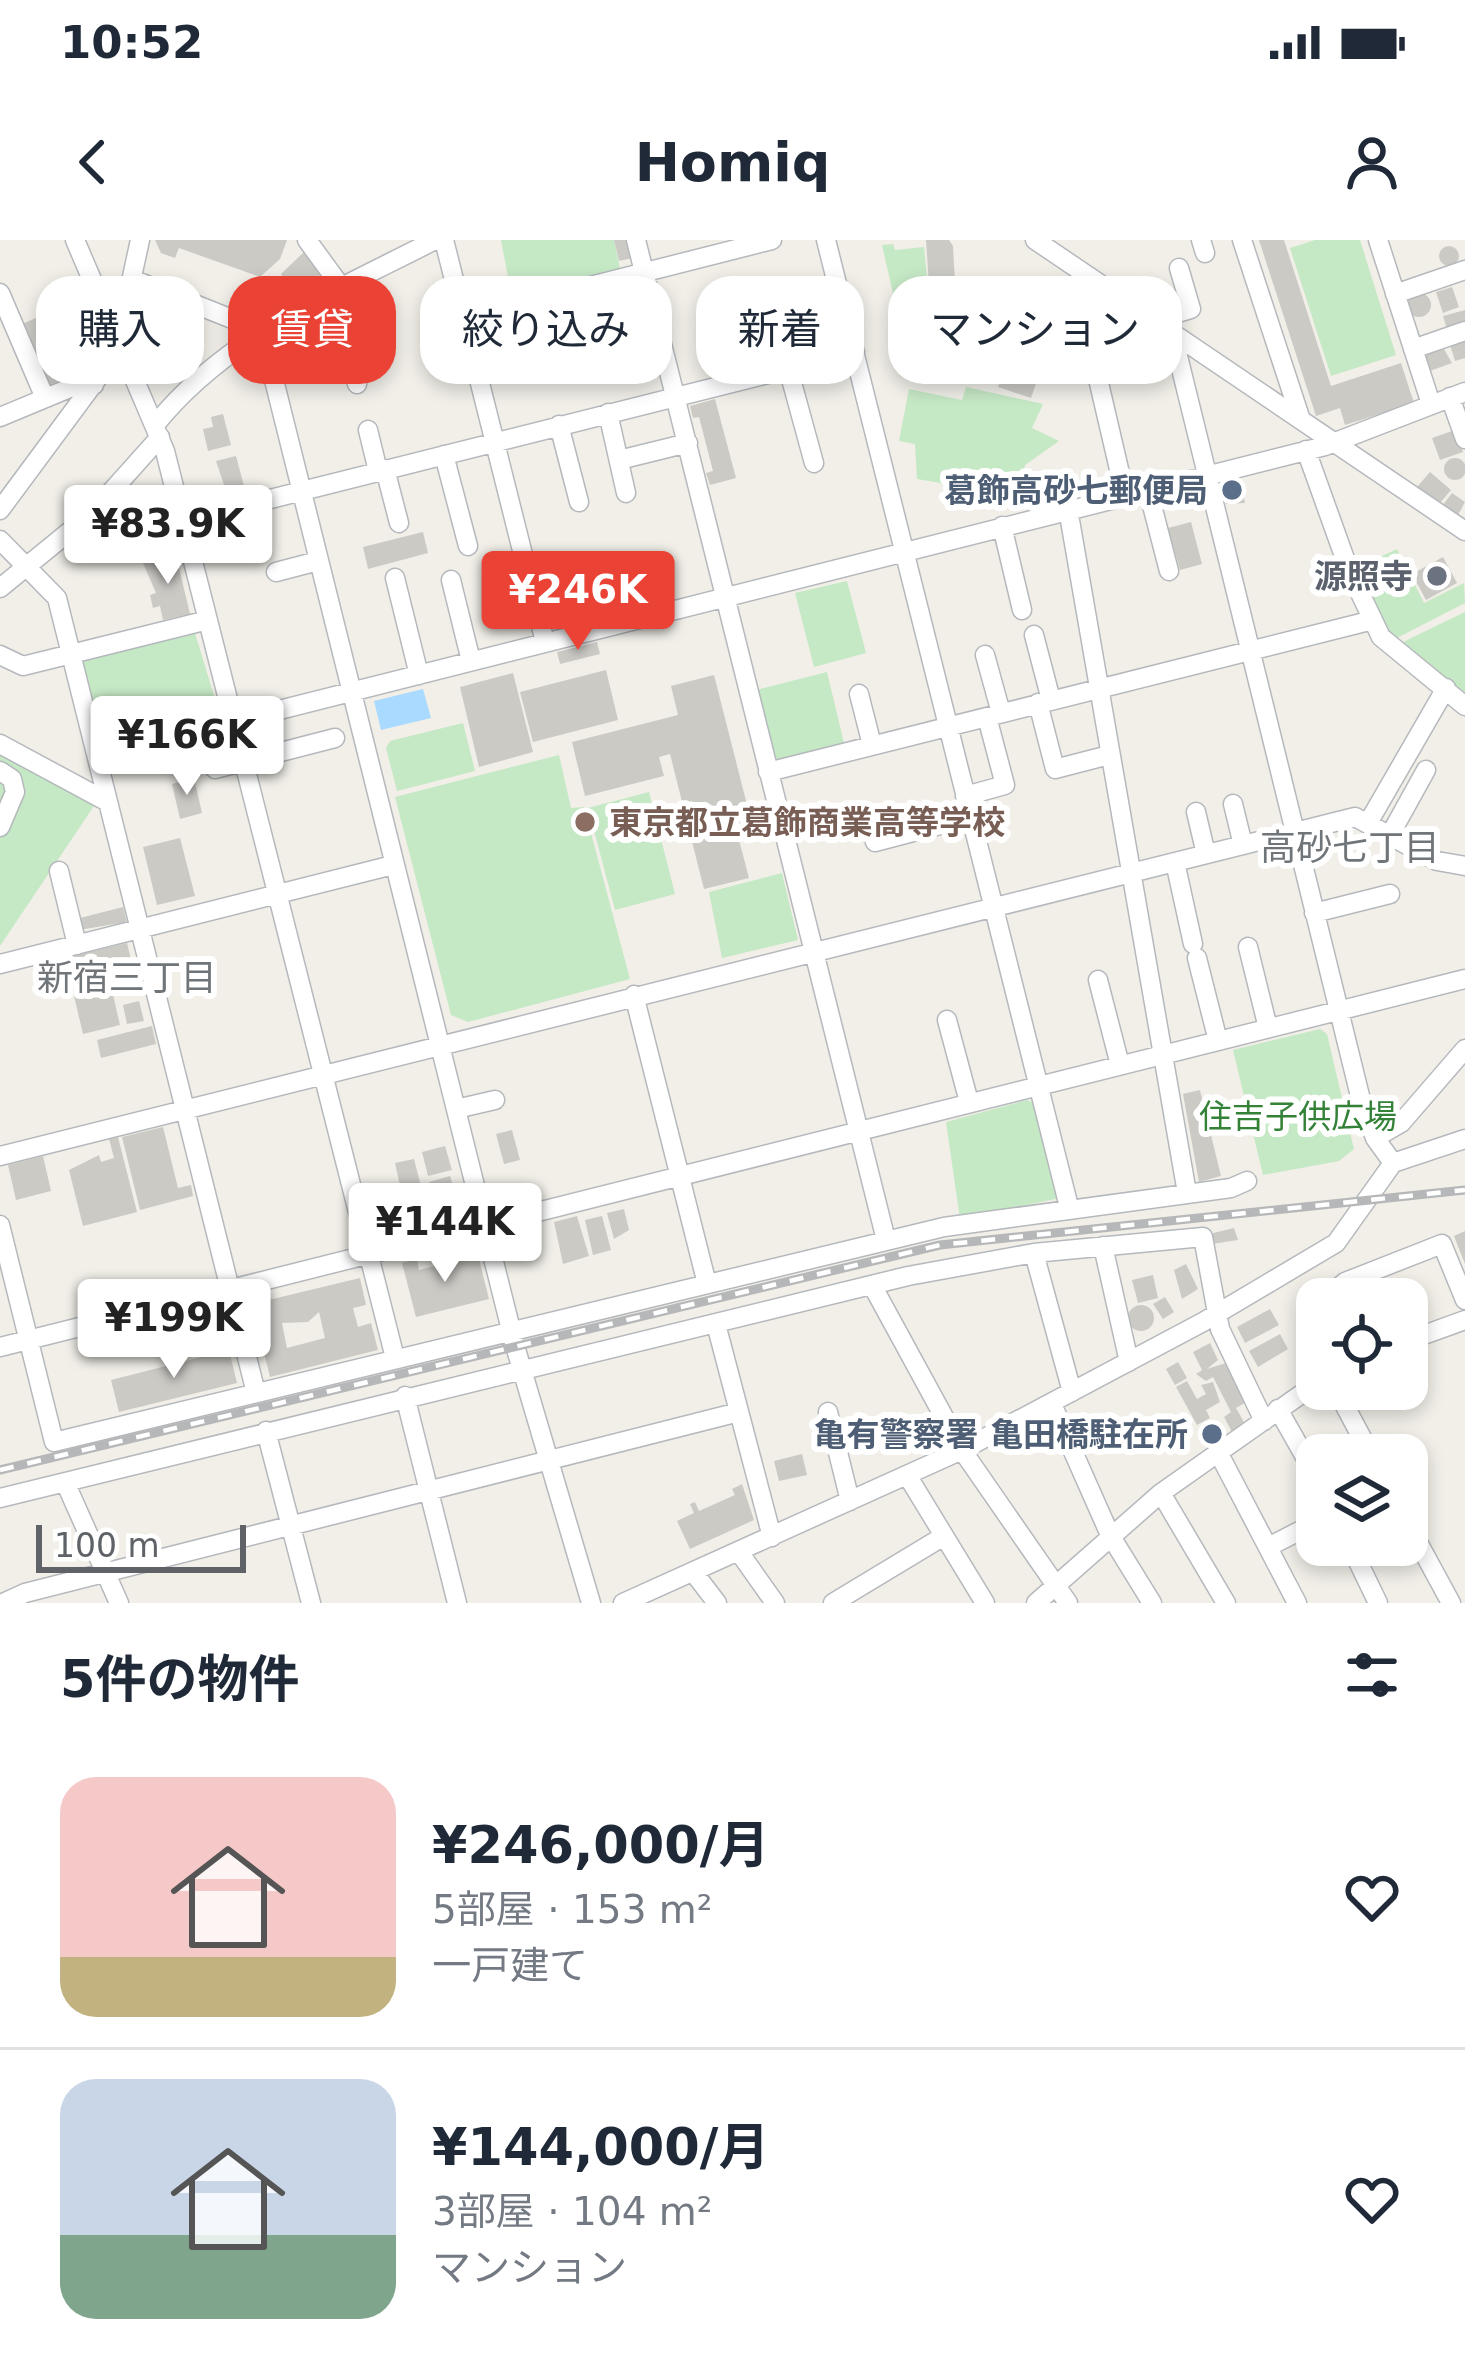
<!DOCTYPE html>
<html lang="ja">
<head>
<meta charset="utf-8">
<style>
	body { margin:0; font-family:"DejaVu Sans","Noto Sans JP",sans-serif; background:#f2f2f3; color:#1f2937; height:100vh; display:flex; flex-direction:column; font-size:45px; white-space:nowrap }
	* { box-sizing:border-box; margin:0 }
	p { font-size:39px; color:#747a83 }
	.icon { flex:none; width:66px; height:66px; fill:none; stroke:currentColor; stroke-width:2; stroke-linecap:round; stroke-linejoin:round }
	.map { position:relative; height:1363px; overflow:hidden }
	.panel { display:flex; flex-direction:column; background:#fff; flex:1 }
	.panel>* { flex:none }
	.guide { position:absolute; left:36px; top:36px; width:1395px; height:108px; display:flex; gap:24px }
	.tools { position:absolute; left:1296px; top:1038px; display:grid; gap:24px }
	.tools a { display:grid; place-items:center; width:132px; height:132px; border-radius:24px; background:#fff; box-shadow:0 6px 18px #0003; font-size:60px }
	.scale { position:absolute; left:36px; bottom:30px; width:210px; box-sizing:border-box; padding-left:12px; border:6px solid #5f6368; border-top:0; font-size:33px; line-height:42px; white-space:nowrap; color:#5f6368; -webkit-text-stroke:9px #fff; paint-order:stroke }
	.price { position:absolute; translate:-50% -102px; padding:0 27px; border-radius:12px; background:#fff; color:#222; font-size:39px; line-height:78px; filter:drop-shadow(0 3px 6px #0008) }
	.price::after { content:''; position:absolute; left:50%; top:72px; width:36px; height:27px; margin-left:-18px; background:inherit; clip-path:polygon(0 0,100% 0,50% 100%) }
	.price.active { background:#ea4335; color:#fff }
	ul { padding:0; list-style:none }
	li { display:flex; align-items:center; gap:36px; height:300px; padding:0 60px }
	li+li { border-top:3px solid #e0e1e3 }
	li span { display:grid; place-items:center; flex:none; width:336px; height:240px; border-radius:36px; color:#555 }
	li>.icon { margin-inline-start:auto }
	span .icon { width:144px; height:144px; fill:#fffc; stroke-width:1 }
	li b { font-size:51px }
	h2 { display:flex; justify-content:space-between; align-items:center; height:144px; padding:0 60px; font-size:51px }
	.tag { padding:0 42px; border-radius:36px; background:#fff; box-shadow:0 6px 18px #0003; font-size:42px; line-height:108px }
	.tag.active { background:#ea4335; color:#fff }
	.status { display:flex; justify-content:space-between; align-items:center; height:84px; padding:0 60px; background:#fff; direction:ltr }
	.status svg { height:33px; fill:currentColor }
	header { display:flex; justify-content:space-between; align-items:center; height:156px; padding:0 60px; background:#fff; font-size:54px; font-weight:700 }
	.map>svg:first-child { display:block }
	.green { fill:#c5e8c5 }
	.water { fill:#aadaff }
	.building { fill:#cccac5; fill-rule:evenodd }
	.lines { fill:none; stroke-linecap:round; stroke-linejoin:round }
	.minor-casing { stroke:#b5b8bc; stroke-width:21 }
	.minor { stroke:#fff; stroke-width:18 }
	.rail-casing { stroke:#b6b7b8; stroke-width:9 }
	.rail { stroke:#fff; stroke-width:4.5; stroke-dasharray:14; stroke-linecap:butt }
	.service-dot { fill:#5c6f8a; stroke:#fff; stroke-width:4.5 }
	.worship-dot { fill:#6b7280; stroke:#fff; stroke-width:4.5 }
	.education-dot { fill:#8d6e63; stroke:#fff; stroke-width:4.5 }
	.labels { text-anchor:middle; stroke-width:12; stroke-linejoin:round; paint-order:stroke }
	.service-label { font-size:33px; font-weight:bold; fill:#4e5e75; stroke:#fff; text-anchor:end }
	.worship-label { font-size:33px; font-weight:bold; fill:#5b616d; stroke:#fff; text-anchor:end }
	.education-label { font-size:33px; font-weight:bold; fill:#785e54; stroke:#fff; text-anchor:start }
	.park-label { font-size:33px; fill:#348238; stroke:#fff }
	.neighbourhood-label { font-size:36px; fill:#70757a; stroke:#fff }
</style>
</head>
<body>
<div class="status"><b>10:52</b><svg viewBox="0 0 49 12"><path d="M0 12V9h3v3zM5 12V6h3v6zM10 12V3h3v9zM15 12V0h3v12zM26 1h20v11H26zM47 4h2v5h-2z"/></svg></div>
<header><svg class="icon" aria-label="back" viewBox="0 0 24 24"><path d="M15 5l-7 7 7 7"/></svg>Homiq<svg class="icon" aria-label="person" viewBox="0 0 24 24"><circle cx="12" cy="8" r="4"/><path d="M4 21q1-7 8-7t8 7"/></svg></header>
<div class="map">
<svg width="1465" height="1363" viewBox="0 0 1465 1363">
	<rect width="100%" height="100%" fill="#f1efe8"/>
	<!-- green -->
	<path class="green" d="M501 0H614L620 29 512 58Z
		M1315 0H1360L1396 115 1331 136 1290 8Z
		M893 4 895 10 924 7 928 47 955 44 943 80 901 89 882 5Z
		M966 147 1043 164 1032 188 1059 201 1025 225 1020 251 994 262 985 231 961 228 958 246 917 239 915 204 899 201 909 149 962 160Z
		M1397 309 1424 363 1464 343 1465 363 1393 400 1356 328Z
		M847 341 866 413 814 427 795 353Z
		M1465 372V454L1403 402Z
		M194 390 219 472 103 501 81 422 85 416Z
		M827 432 844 503 774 521 756 450Z
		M463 483 475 531 397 551 386 508 390 501Z
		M0 513 96 563 0 706Z
		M559 515 571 568 584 567 630 739 468 782 451 775 395 557Z
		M649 552 675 654 615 670 588 568Z
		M782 633 798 700 722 718 709 652Z
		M1320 789 1327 794 1354 909 1339 921 1263 935 1233 810Z
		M1027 860 1037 864 1060 958 960 979 946 882Z"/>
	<!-- water -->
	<path class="water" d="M423 449 431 478 381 490 374 461Z"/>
	<!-- building -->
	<path class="building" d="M155 0H287L280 19 260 37 179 8 175 18 161 13Z
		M614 0H628L633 18 619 21Z
		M926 0H949L953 6 955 43 929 45Z
		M1259 0H1284L1331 146 1401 123 1414 163 1345 185 1340 168 1316 176Z
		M1439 16a10 10 0 1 1 20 0a10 10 0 1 1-20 0Z
		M305 11 322 34 294 52 281 34Z
		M278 38 289 56 250 81 243 69Z
		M1452 47 1459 67 1443 73 1436 52Z
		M1407 65a12 12 0 1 1 24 0a12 12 0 1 1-24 0Z
		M738 63 754 129 730 135 714 69Z
		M59 68 85 130 47 146 22 84Z
		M1465 70V84L1447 89 1443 76Z
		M965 97 998 108 995 117 1037 122 1041 129 1031 158 998 147 1005 126 993 122 990 132 957 122Z
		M1465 97V118L1455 121 1450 105Z
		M1441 104 1452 123 1427 132 1420 111Z
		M715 159 736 238 710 245 706 233 713 231 699 177 693 178 690 166Z
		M223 174 231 205 208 211 203 189 213 187 211 177Z
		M1455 190 1463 212 1440 220 1432 198Z
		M236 216 244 246 226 251 216 221Z
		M1444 229a11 11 0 1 1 22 0a11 11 0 1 1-22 0Z
		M1430 232 1451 250 1440 263 1417 247Z
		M1238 235 1245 263 1226 264 1222 242Z
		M1452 253 1465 262 1457 277 1442 266Z
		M1191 282 1202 324 1180 330 1168 288Z
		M423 292 428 313 368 329 363 307Z
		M176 315 190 374 163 380 160 366 153 368 150 355 156 353 143 323Z
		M1443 317 1457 343 1426 360 1412 334Z
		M597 402 600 414 560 424 557 412Z
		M606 430 618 480 533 502 520 452Z
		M513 433 533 512 479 527 460 447Z
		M714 435 755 596 739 600 749 638 704 649 670 514 659 517 664 536 585 556 572 502 678 475 671 446Z
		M194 538 202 573 180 579 172 544Z
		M180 598 195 656 157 665 143 607Z
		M123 667 127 682 79 690 76 679Z
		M127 703 136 740 111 746 120 785 83 794 65 718Z
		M139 761 144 781 127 784 123 765Z
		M152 786 156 804 101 818 97 800Z
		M1200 850 1221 936 1199 942 1183 854Z
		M163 887 178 948 191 945 193 956 140 970 122 897Z
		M512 890 520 920 504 924 496 894Z
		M118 897 137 972 83 986 69 930 99 915 101 922 114 918 109 899Z
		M445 906 452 930 428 936 422 912Z
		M43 916 51 951 16 960 8 925Z
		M414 919 422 950 402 955 395 923Z
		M450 936 454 949 433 954 429 942Z
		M462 951 465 976 444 981 438 957Z
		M624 969 629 990 614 999 607 973Z
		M577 976 589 1016 563 1024 554 982Z
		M602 976 611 1010 593 1015 585 980Z
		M1234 988 1238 1000 1212 1004 1209 994Z
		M1465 991V1024L1454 996Z
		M478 1015 489 1059 416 1077 402 1023 417 1019 419 1030Z
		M1186 1024 1198 1049 1182 1059 1174 1030Z
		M1153 1035 1158 1058 1138 1063 1132 1040Z
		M360 1038 366 1065 353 1068 358 1087 371 1083 378 1110 270 1137 252 1064ZM319 1072 325 1098 287 1108 282 1083 308 1082Z
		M1165 1057 1174 1072 1163 1079 1153 1064Z
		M1128 1078a13 13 0 1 1 26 0a13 13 0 1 1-26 0Z
		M1270 1069 1279 1085 1245 1103 1237 1087Z
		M1280 1094 1288 1109 1258 1127 1249 1111Z
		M1210 1103 1218 1120 1207 1129 1226 1123 1248 1161 1236 1168 1245 1184 1232 1192 1224 1177 1231 1172 1213 1137 1206 1141 1196 1134 1202 1130 1193 1112Z
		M229 1110 237 1143 119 1172 111 1140Z
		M1178 1122 1187 1138 1175 1145 1166 1129Z
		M1187 1141 1197 1159 1206 1154 1201 1145 1213 1142 1220 1162 1206 1170 1210 1178 1197 1185 1176 1147Z
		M1213 1183 1221 1199 1209 1205 1201 1189Z
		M802 1214 807 1235 779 1241 774 1221Z
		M742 1244 754 1280 690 1309 677 1281 694 1273 690 1264 695 1262 699 1271 735 1255 732 1249Z"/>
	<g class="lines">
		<defs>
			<path id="minor" d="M75 0 165 211 395 1118
				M307 0 342 48
				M444 0 545 402
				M636 0 886 1000
				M826 0 1069 967
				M1035 0 1465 291
				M1201 0 1205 13
				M1242 0 1300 177
				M1378 0 1431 164
				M132 39 247 85 265 104 515 1106 591 1363
				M334 52 357 144
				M0 53 45 158
				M1395 54 1465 30
				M1121 57 1092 113 1125 255
				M526 62 539 115
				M464 78 772 0
				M1155 80 1191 69 1179 28
				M1172 92 1360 856 1375 898 1393 923
				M118 101 140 0
				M1413 109 1465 91
				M788 128 814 223
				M1450 157 1465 199
				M608 173 626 253
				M0 177 77 145H94
				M155 185C226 96 336 51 435 0
				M559 185 579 262
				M368 190 378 231
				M1306 210 1349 330 1381 397 1465 466
				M444 215 468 306
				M619 220 688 203
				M385 229 399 283
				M1148 250 1169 331
				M1068 269 1187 953
				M0 270 120 108
				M183 281 855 112
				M1002 286 1022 370
				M0 300 57 358 256 1153
				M276 332 318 321
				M395 338 419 435
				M451 340 471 421
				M0 348 92 273 160 197
				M1034 395 1051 460
				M0 415 23 426 208 380
				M985 415 1001 473
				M859 454 872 505
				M1038 463 1055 529 1109 515
				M0 504 106 561
				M97 516 1325 206 1465 152
				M215 529 335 498
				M0 531 12 539 15 552 0 587
				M768 532 1373 380
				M965 556 1005 545 987 477
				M1233 564 1243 605
				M1196 572 1206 614
				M1368 583 1446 448
				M1390 595 1426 530
				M875 602 970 577
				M1175 622 1193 704
				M59 631 77 705
				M1314 673 1390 654
				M1248 707 1268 788
				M1197 718 1218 801
				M0 724 393 625
				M1098 740 1120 825
				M634 755 707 1044
				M947 780 969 862
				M456 869 495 860
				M1375 898 1401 883 1465 809
				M0 916 1355 577 1437 621 1465 626
				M0 985 54 1202 944 987 1231 948 1247 941
				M1103 1006 1129 1122
				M1034 1013 1072 1152
				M872 1045 962 1210 1068 1363
				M1325 1059 1345 1042 1442 1004 1465 1060
				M716 1084 772 1297
				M1407 1101 1465 1080
				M0 1107 1465 739
				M1336 1149 1371 1215
				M405 1156 457 1363
				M1052 1164 1110 1295 1152 1363
				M1278 1169 1317 1238
				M828 1172 850 1261
				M266 1191 311 1363
				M1218 1212 1297 1363
				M907 1235 985 1363
				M65 1242 119 1363
				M1161 1253 1226 1363
				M0 1258 908 1036 1034 1013 1203 997 1220 1089 1264 1181
				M1407 1282 1451 1363
				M1350 1305 1378 1363
				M1268 1307 1317 1282
				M739 1312 775 1363
				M694 1333 717 1363
				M3 1363 25 1353 739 1172
				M623 1363 962 1210 1203 1082 1336 1003 1393 923 1465 899
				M833 1363 944 1296
				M1036 1363 1161 1253 1317 1143"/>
		</defs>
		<!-- minor casing -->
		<use href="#minor" class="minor-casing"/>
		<!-- minor -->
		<use href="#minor" class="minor"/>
		<defs>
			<path id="rail" d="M0 1230 940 1005 1465 950"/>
		</defs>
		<!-- rail casing -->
		<use href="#rail" class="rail-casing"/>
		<!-- rail -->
		<use href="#rail" class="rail"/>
	</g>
	<!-- markers -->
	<g class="service-dot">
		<circle cx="1232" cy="250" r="12"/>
		<circle cx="1212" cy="1194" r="12"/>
	</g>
	<circle class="worship-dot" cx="1437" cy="336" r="12"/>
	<circle class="education-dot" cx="585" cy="582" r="12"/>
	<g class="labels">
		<!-- service labels -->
		<g class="service-label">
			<text x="1208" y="262">葛飾高砂七郵便局</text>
			<text x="1188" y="1206">亀有警察署 亀田橋駐在所</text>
		</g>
		<!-- worship labels -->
		<g class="worship-label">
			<text x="1413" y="348">源照寺</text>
		</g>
		<!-- education labels -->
		<g class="education-label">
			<text x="609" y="594">東京都立葛飾商業高等学校</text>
		</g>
		<!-- park labels -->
		<g class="park-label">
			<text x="1298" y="888">住吉子供広場</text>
		</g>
		<!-- neighbourhood labels -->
		<g class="neighbourhood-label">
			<text x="1350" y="620">高砂七丁目</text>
			<text x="127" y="750">新宿三丁目</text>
		</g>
	</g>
</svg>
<div class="tools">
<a><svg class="icon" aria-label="locate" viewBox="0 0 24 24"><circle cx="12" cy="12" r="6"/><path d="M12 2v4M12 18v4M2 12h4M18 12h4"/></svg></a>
<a><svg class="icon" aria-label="layers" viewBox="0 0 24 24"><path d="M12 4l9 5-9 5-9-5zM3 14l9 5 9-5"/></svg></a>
</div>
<div class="scale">100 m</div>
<b class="price" style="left:168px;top:347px">¥83.9K</b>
<b class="price active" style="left:578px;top:413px">¥246K</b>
<b class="price" style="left:187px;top:558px">¥166K</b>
<b class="price" style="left:445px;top:1045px">¥144K</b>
<b class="price" style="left:174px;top:1141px">¥199K</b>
<div class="guide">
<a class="tag">購入</a>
<a class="tag active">賃貸</a>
<a class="tag">絞り込み</a>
<a class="tag">新着</a>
<a class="tag">マンション</a>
</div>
</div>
<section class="panel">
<h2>5件の物件<svg class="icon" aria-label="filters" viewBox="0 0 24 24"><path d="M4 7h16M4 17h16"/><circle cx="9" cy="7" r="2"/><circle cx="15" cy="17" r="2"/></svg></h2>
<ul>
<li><span style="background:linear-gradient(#f6c9c9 75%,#c2b280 0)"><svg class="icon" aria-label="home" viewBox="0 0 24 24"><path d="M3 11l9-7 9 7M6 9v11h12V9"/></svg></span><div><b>¥246,000/月</b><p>5部屋 · 153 m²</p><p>一戸建て</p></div><svg class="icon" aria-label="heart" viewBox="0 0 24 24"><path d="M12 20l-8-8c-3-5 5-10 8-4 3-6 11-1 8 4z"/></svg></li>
<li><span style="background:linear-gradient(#c9d6e8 65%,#7fa58c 0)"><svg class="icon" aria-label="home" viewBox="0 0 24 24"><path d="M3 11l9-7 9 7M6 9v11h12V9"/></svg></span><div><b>¥144,000/月</b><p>3部屋 · 104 m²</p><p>マンション</p></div><svg class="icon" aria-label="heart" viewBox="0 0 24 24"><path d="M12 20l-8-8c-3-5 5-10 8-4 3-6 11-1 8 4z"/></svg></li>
</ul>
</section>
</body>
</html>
